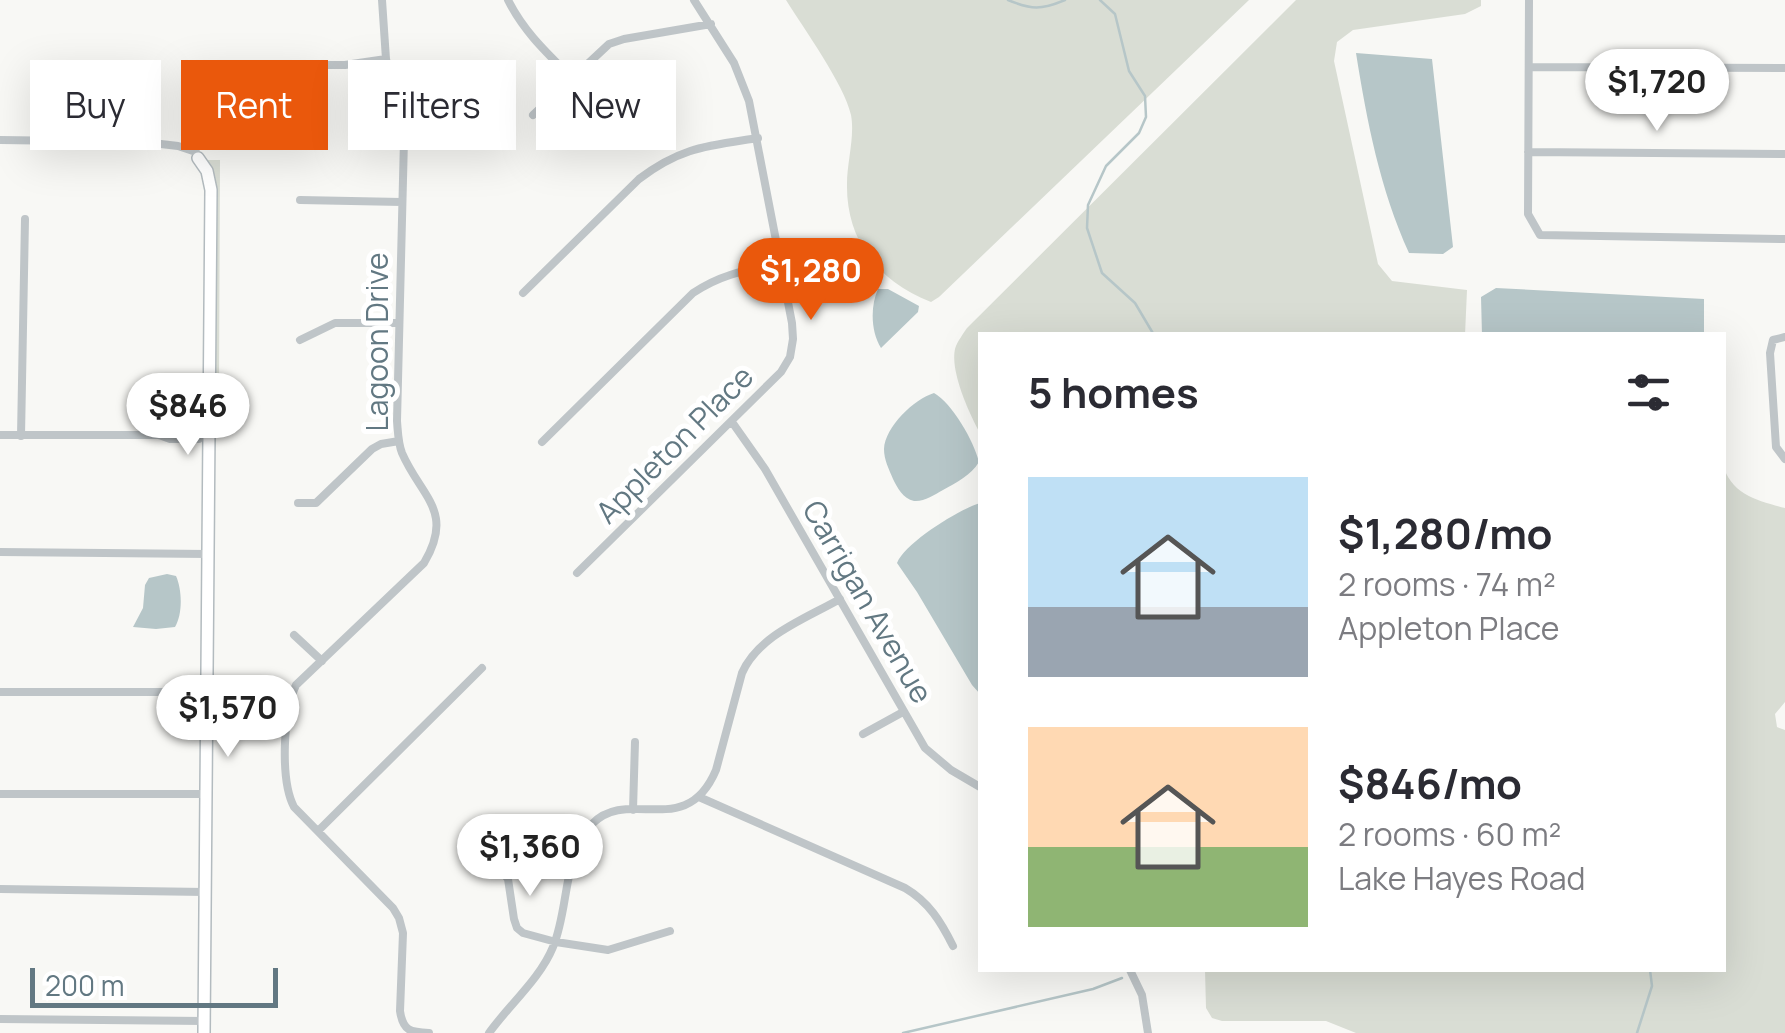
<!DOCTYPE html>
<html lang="en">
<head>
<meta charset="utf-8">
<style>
	body { margin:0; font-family:Manrope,sans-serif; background:#f2f2f3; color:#2b2b33; height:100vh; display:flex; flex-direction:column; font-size:38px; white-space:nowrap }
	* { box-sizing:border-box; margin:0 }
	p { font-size:32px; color:#7c7c81 }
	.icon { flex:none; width:55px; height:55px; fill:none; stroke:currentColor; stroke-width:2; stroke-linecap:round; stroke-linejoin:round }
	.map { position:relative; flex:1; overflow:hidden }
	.details { position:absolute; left:978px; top:332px; width:748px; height:640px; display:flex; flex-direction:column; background:#fff; border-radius:0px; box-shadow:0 10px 40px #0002 }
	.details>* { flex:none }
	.top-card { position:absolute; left:30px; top:60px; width:798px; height:90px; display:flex; gap:20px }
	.scale { position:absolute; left:30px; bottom:25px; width:248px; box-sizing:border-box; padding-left:10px; border:5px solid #627882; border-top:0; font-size:28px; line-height:35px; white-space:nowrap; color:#627882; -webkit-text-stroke:8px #fff; paint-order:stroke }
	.price { position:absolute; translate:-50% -85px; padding:0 22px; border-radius:35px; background:#fff; color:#222; font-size:32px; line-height:65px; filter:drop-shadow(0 2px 5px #0008) }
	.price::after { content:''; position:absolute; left:50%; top:60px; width:30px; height:22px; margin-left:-15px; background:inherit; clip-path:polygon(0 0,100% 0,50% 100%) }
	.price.active { background:#ea580c; color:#fff }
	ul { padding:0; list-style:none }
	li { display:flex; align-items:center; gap:30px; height:250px; padding:0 50px }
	li span { display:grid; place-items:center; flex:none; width:280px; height:200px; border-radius:0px; color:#555 }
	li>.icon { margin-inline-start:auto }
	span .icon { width:120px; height:120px; fill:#fffc; stroke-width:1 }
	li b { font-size:42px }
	h2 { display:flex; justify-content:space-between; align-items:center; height:120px; padding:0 50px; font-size:42px }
	.pill { padding:0 35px; border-radius:0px; background:#fff; box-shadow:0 10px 40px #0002; font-size:35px; line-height:90px }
	.pill.active { background:#ea580c; color:#fff }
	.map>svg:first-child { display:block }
	.green { fill:#d9ddd4 }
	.water { fill:#b6c6c8 }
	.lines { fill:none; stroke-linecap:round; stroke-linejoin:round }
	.stream { stroke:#b6c6c8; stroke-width:2.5 }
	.secondary-casing { stroke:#b3bbbf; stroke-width:14 }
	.street { stroke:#bfc5c8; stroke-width:8 }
	.secondary { stroke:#fff; stroke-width:11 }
	.labels { text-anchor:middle; stroke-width:10; stroke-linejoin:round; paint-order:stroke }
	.street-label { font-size:30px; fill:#627882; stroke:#fff }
</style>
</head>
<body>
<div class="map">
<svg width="1785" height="1033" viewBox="0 0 1785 1033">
	<rect width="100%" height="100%" fill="#f8f8f5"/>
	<!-- green -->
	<path class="green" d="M786 0H1249L939 297 931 302C879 282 846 241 847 184 847 162 855 136 851 115 844 84 804 29 786 0Z
		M1296 0H1481V6L1465 14 1353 30 1337 42 1334 61 1378 264 1392 281 1467 290 1465 335H980V433C969 413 950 371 955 349 957 342 963 334 967 328Z
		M205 160H220L219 391 214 390Z
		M1723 464C1730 494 1758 501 1785 508V702L1775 714 1777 727 1785 730V1033H1356L1326 1021H1222L1212 1018 1206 1008 1205 970H1722Z"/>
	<!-- water -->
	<path class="water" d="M1356 53 1432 59 1453 247 1443 254 1409 253C1380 189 1367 122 1356 53Z
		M1496 288 1704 299V335H1482L1481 297Z
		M878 289H888L919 306 918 312 881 348C871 332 870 307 878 289Z
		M934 393C952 403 974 441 979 462 971 475 956 483 943 490 934 495 924 502 914 501 903 499 897 487 893 479 889 469 884 460 884 449 885 427 914 399 934 393Z
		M980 503V694L972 685 917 592 897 563C906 542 958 510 980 503Z
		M167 574 176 576C182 589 183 614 175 627L156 629 133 627 143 608 145 585 149 578Z"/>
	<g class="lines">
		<!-- stream -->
		<path class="stream" d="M1008 0C1032 10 1041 10 1065 0
			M1100 0 1115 14 1129 71 1145 96 1146 117 1139 133 1106 166 1088 205 1087 228 1102 273 1135 303 1154 335
			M903 1033 1093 989 1122 978
			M1637 1033 1652 986 1650 970"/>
		<defs>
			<path id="secondary" d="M198 158 207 171 211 190 204 1033"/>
		</defs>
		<!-- secondary casing -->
		<use href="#secondary" class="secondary-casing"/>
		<!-- street -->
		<path class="street" d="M382 0 386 59 401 118 404 139 397 421C398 432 398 443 402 453 421 497 455 511 424 563L296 685C283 713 280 780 294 807L393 908 399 918 403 933 400 1011C403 1031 410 1032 429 1033
			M508 0C524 32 547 53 572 78
			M1529 0 1528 214 1540 235 1785 239
			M302 65H345L386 59
			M1529 67 1785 68
			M533 115 609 44 624 39 711 24
			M0 140 144 142 178 146 196 152 198 158
			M1528 152 1785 154
			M300 200 402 202
			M523 293 639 179C681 147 707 146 758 138
			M1785 337 1773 340 1770 353 1776 447 1785 459
			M300 340 335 323H399
			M732 422 765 469 925 748 951 770 980 787
			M0 435H159L170 439H199L202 433H209
			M159 435 169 428H199L202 433
			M21 436 25 219
			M542 442 693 293C723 273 748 270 782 263
			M298 503H316L372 449 381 444 399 441
			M0 552 208 554
			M577 573 781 372 790 357 793 339 792 323 749 101 734 63 694 0
			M294 635 322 661
			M0 692H207
			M863 734 903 712
			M0 794H207
			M699 797 905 888C929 902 941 922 953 946
			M633 810 635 742
			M318 831 482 668
			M499 868 508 879 514 919 517 928 523 933 556 942 608 950 670 931
			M0 889 205 892
			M1130 970 1142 995 1148 1033
			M0 1019 204 1021
			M489 1033C509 1005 540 979 553 947 569 910 563 853 592 824 629 786 686 841 716 770L742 673C759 635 805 619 840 599"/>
		<!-- secondary -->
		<use href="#secondary" class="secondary"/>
	</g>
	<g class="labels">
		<!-- street labels -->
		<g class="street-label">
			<text transform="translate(378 342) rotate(-90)" y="10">Lagoon Drive</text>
			<text transform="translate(675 445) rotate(-45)" y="10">Appleton Place</text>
			<text transform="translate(867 602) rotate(60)" y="10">Carrigan Avenue</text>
		</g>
	</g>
</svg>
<div class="scale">200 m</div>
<b class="price" style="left:1657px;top:134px">$1,720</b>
<b class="price active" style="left:811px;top:323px">$1,280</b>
<b class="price" style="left:188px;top:458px">$846</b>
<b class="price" style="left:228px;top:760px">$1,570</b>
<b class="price" style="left:530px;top:899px">$1,360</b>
<div class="top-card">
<a class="pill">Buy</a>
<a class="pill active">Rent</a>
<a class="pill">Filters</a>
<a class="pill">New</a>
</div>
<section class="details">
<h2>5 homes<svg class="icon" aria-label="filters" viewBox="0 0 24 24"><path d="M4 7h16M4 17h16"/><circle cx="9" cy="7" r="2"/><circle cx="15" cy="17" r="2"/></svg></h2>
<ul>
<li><span style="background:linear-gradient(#bfe0f5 65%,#9aa5b1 0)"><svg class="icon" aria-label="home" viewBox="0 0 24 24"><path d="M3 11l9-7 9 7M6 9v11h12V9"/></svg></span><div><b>$1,280/mo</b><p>2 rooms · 74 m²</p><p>Appleton Place</p></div></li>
<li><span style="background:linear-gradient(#ffd9b3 60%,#8fb573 0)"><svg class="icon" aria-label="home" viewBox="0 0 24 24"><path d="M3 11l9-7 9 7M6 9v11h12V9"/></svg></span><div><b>$846/mo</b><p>2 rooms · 60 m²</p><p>Lake Hayes Road</p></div></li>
</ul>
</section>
</div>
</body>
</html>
